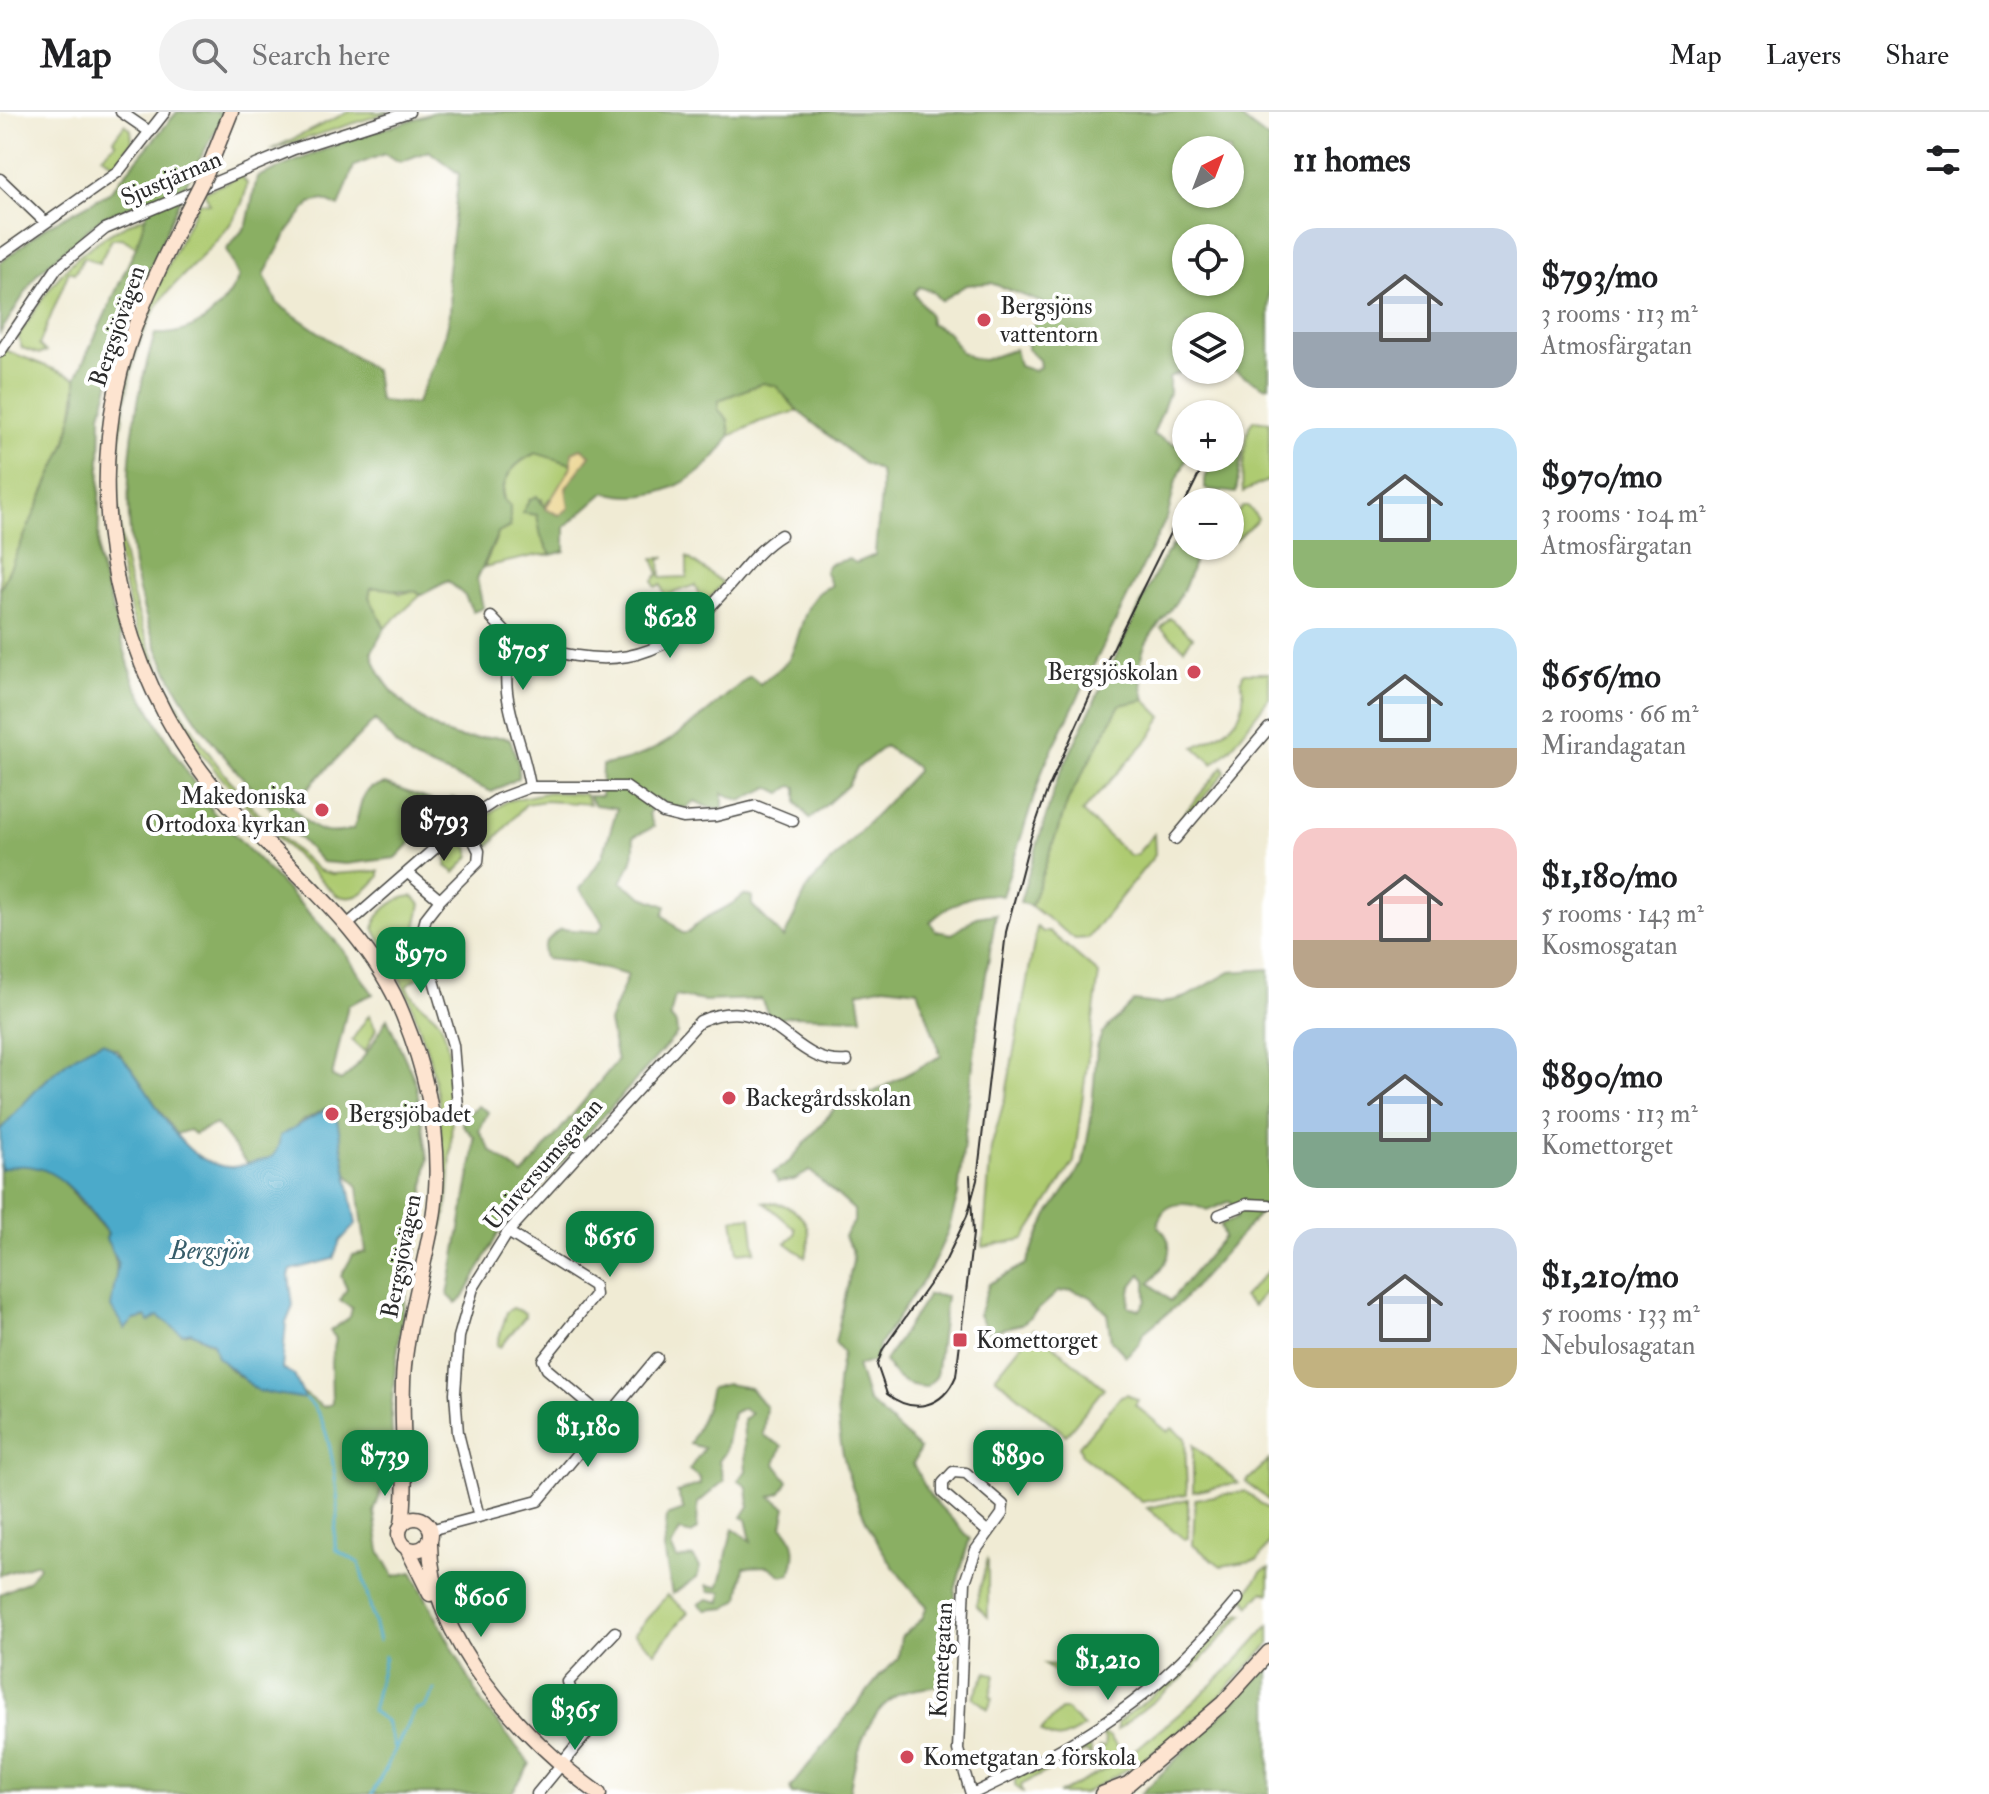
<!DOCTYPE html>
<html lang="en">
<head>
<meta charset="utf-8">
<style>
	body { margin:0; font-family:"IM FELL Double Pica",serif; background:#f2f2f2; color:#202124; height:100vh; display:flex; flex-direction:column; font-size:30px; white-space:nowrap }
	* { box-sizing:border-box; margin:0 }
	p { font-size:26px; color:#757577 }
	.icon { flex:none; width:44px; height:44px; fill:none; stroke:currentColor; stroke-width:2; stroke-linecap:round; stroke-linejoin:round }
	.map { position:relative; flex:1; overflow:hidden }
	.sheet { display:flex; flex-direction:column; background:#fff; width:720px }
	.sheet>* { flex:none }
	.needle { width:52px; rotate:42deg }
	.tools { position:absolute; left:1172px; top:24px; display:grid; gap:16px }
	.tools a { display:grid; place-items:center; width:72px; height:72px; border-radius:50%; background:#fff; box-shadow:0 2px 6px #0004; font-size:40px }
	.price { position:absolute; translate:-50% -68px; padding:0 18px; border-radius:16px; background:#0b8043; color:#fff; font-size:26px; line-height:52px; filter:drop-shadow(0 2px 4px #0008) }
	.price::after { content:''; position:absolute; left:50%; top:48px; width:24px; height:18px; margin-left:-12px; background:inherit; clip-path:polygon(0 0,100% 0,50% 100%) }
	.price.current { background:#222; color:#fff }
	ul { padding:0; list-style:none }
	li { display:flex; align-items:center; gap:24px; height:200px; padding:0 24px }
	li span { display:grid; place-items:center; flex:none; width:224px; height:160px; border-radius:24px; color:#555 }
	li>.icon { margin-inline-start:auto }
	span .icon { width:96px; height:96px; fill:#fffc; stroke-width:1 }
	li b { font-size:34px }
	h2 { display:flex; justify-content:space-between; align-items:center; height:96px; padding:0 24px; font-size:34px }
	header { display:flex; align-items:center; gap:48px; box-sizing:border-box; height:112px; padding:0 40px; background:#fff; border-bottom:2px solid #e0e0e0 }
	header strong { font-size:38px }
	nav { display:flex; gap:44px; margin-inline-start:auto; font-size:28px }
	.search { width:560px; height:72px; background:#f2f2f2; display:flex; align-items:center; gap:20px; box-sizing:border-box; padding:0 28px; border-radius:44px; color:#757577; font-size:30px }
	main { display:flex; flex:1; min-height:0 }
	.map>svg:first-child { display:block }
	.green { fill:#aecb71; stroke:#6c7b4e; stroke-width:2 }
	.forest { fill:#8aaf63; stroke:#5a6d47; stroke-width:2; fill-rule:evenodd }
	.sand { fill:#eeda9e; stroke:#8c8264; stroke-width:2 }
	.water { fill:#4baaca; stroke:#3b6a7a; stroke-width:2 }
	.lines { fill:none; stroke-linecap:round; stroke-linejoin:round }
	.stream { stroke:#4baaca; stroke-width:3 }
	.street-casing { stroke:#494844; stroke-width:13 }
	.secondary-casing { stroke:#494844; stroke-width:17 }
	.street { stroke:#fff; stroke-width:10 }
	.secondary { stroke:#fde4d0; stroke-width:14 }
	.tram { stroke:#2b2b2b; stroke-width:2 }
	.secondary-bridge-casing { stroke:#494844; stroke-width:17; stroke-linecap:butt }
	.secondary-bridge { stroke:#fde4d0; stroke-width:14 }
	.poi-dot { fill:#d1495b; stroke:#fff; stroke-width:3 }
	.labels { text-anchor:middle; stroke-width:8; stroke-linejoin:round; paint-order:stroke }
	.street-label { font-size:24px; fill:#2b2b2b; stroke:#fff }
	.poi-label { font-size:24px; fill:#2b2b2b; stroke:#fff; text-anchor:start }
	.water-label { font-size:26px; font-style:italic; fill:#385e6b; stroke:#fff }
</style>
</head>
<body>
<header>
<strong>Map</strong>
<div class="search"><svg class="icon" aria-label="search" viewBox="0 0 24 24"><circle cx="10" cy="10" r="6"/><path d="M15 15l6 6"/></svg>Search here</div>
<nav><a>Map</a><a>Layers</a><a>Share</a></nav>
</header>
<main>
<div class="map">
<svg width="1269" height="1682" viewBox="0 0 1269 1682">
	<rect width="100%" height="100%" fill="#fff"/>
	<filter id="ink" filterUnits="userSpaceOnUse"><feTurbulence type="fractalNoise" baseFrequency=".0125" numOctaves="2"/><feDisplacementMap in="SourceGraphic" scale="16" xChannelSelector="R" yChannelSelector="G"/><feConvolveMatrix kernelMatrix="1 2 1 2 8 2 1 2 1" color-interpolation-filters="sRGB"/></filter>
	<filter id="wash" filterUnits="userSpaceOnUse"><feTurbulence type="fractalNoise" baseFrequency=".006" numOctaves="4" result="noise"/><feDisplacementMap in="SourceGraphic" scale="32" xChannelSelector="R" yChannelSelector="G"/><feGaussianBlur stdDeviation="1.8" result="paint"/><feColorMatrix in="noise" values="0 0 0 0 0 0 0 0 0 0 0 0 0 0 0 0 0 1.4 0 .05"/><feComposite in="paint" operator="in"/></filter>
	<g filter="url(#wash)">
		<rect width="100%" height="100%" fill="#f0ebd4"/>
		<!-- green -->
		<path class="green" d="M348 0H389L270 38Z
			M125 12 131 18 132 29 115 53 102 44 116 31 113 28Z
			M241 64 247 71C243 121 177 158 153 201 134 236 126 279 121 318 99 493 187 647 318 758L332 762 379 759V765C366 778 358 791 336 783 289 736 239 691 199 638 118 528 93 382 130 252 146 195 173 143 199 90L210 92 204 80Z
			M146 104 136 135 122 126 112 127 99 151 84 145 75 161 69 159 39 233 46 240 39 242 22 236 18 225C57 163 75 134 146 104Z
			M0 236 76 266C77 337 28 414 0 478Z
			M763 270 776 273 798 299 759 310 730 324 729 314 718 297 719 288Z
			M1253 308 1269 310V368L1243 380C1241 369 1245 315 1253 308Z
			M536 341 572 352 557 382 548 388 545 397 542 387H530L526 397 537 403 551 443H538L484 455 499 420 510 415C500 379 497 359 536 341Z
			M1243 394H1248L1258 407 1235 429 1230 425V409Z
			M666 445 660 448 661 466 687 465V445L723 471 693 505 668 522 665 507 670 514 684 508 681 501 702 492 695 473 667 483 672 496 669 497 661 473 655 475 653 468 659 462 653 447Z
			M385 474 401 482 416 478 421 483 385 516 369 485 370 476Z
			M1170 506 1193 525 1184 536 1161 516Z
			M1244 561H1269V586L1230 637 1213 652 1195 635C1218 623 1246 614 1243 580 1243 571 1239 569 1244 561Z
			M1145 588 1162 605 1152 623 1082 700 1130 744 1137 742 1154 722 1155 743 1088 826 1075 827 1031 794 1069 686 1120 592Z
			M1223 654 1225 660 1182 711 1174 714Z
			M549 680 584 682 590 692 545 689 526 692 483 741 478 726 466 718 507 689Z
			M459 732 468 735 470 744 455 761 446 754 451 735Z
			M412 784 421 792 413 830 422 863 407 873C415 893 429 896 439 909 457 933 452 1068 446 1100 443 1118 436 1136 431 1153L444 1076 439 990 429 944 409 885 374 816C377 799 395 786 412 784Z
			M1037 815 1043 820 1049 819 1099 862 1074 1050 1024 1127 983 1135 991 1036 1006 982Z
			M369 903 376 917 365 940 352 928Z
			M764 1090C797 1091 818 1112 805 1145L786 1131 795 1122V1117Z
			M751 1105 755 1139 738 1141 733 1107Z
			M1269 1158V1176L1253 1194 1243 1185Z
			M513 1196 525 1201V1205L500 1235 497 1233 507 1200Z
			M1034 1217 1104 1276 1066 1323 995 1265Z
			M1127 1282 1138 1288 1135 1293 1168 1320 1172 1316 1185 1326 1187 1382 1142 1390 1082 1343 1079 1334 1121 1284Z
			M1193 1333 1238 1371 1193 1380Z
			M1269 1348V1389L1246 1370Z
			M1245 1379 1269 1398V1431L1258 1448 1221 1454 1193 1433 1195 1387Z
			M1188 1387V1426L1184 1427 1147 1396Z
			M987 1448 988 1450V1505L976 1493Z
			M1269 1456V1482L1263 1479 1250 1494 1244 1485 1262 1459Z
			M667 1483 688 1500 655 1540 634 1522Z
			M1240 1501 1244 1502 1192 1557 1190 1551Z
			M1269 1513V1532L1265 1537 1209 1595 1142 1649 1083 1682H1058L1110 1655 1099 1635H1104L1105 1627 1101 1622 1109 1624 1125 1645C1179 1605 1226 1564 1269 1513Z
			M1045 1552 1087 1556H1088L1071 1573Z
			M987 1560 995 1563 990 1585 993 1586 988 1597 973 1585Z
			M1181 1561 1185 1564 1117 1618V1611Z
			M1061 1598H1066L1084 1615C1066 1625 1058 1633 1041 1619Z
			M1084 1632 1091 1637V1644L1086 1639 1021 1673 1023 1680 1015 1674V1667Z"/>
		<!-- forest -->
		<path class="forest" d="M177 0H226L187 70 124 219 101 302 98 447 134 570 174 640 213 700 340 834 373 882 348 893 332 965 341 969C361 953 375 929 387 906L416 971 428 1047 417 1135 405 1185 396 1250 391 1298 393 1345 374 1400 380 1439 394 1464 412 1460 482 1591 530 1652 511 1682H0V1482L28 1469 39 1455 37 1451 0 1463V1054L29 1052 56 1061 108 1122 106 1127C128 1158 106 1180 125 1217L134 1208 147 1205 150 1209 153 1204H158L185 1222 191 1220 213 1232C228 1269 267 1281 305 1286L301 1279 323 1295 332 1292 331 1249 336 1226 330 1219 350 1205 352 1196 340 1189 347 1177 341 1164 353 1143 366 1140 358 1075 347 1061 337 1008 326 996 299 1011 270 1049 247 1052 216 1012 194 1022 189 1018 176 1022 117 937 110 935 48 966 0 1018V478L66 331 77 285 76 266 137 133 151 86 101 106 37 162 0 221V151L44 116 109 81Z
			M435 0H1233L1269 28V274L1264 275 1230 256V214H1186L1187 258 1169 265V281L1153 323 1186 337 1187 346 1175 372 1168 403 1044 654 1002 784C975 778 950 792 930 810L936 819 952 822 976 805 996 802 977 918 958 1083 947 1122 931 1156 880 1232 874 1249 857 1254 868 1289 920 1337 913 1352 930 1384 970 1426 955 1478V1504L945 1573C931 1576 908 1576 896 1584 864 1604 855 1647 849 1682H792L790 1676 879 1565 898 1547 901 1525 922 1507 927 1494C863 1432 822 1329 843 1241L835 1231 853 1149 852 1137 844 1124 854 1110V1098L810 1059 794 1068 778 1070 773 1061 790 1049 840 990 852 981 874 980 941 944 918 878 884 874 858 880 862 906 791 904 778 907 769 904 761 887 704 889 675 884 670 905 676 912 677 922 498 1122 464 1185 456 1191 448 1183 473 1045 474 1025 462 1012 464 1005 478 994 488 1000 479 1019 491 1039 523 1063 617 949 609 910 628 863 576 850 546 847C538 834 550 825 560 817L598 820 604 811 580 777 603 744 617 696 595 693 588 684H601L602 653C663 647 704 601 750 564L760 572C769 564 782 557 789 547 803 523 802 481 832 474L825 459 829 452 849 447 856 451 875 443C876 415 884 385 880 359L863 351 798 299 776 274 763 271 719 288 718 297 728 308 730 324C704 368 655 394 605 380L565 415V439L551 443 541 425 537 403 522 401 530 387 537 384 546 397 560 403 566 376 590 343 581 336 573 340 572 352 536 341C516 350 503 363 502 386L510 394V415L498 421 477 467 483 496 473 500 465 484 448 469 421 483 416 479C399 482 388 474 371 476L369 485 385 516 372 539C376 573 427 620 461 626 478 629 494 621 510 627L519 653 518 666 492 680 415 648 396 633 375 608 291 693C311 716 322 727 353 717 361 703 357 687 371 676L385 672 444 693 452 686 462 690 445 707 418 723 396 746 346 752 322 750C272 697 217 645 180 582 114 469 118 342 155 222 195 224 223 199 239 165L226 138 247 113 257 65 338 32ZM1186 38H1230V82H1186ZM429 39 459 62 447 167C461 207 431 256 416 292L379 289 375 259 278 192 264 163 288 119 310 91 324 88 339 95 354 54 384 42 400 50ZM1186 126H1230V170H1186ZM991 171 1043 191 1048 198C1034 214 1025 214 1028 238L1039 248 1040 255 1034 259 1019 254 1015 237 984 248 972 246 961 240 948 220 930 211 929 202 914 181 919 175 932 179 941 189 966 173ZM885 634 916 655 917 659 809 773 784 826 752 793V784L744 783C724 801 707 799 688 821H682L663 803 666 794 643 785 621 770C630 755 637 743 633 725L654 715 649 702 654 686 672 695 686 696 695 689 707 695 723 697V681L741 689 769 675 781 681 792 674 797 675V691L810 707 848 673 857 656Z
			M1231 314 1238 317 1242 341 1236 381 1205 377V366L1215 346H1230Z
			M1186 423V434H1198C1194 451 1188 472 1178 487 1150 527 1131 533 1145 588L1120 593 1069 686 1031 794 1020 790 1057 668 1158 456 1172 433 1176 434Z
			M1269 857V1091L1182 1189 1143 1221 1139 1232 1126 1244 1111 1228 1107 1201 1091 1185 1072 1178 1058 1180 1022 1212 988 1220 979 1203 989 1172 1026 1152 1048 1103 1083 1052 1091 1007 1097 935 1102 921 1134 889 1159 892 1186 885 1230 860ZM1230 1089 1237 1106 1220 1113 1224 1125 1170 1189 1150 1171C1166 1152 1180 1134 1158 1114 1161 1088 1188 1088 1207 1099ZM1141 1162 1146 1168V1189L1140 1198 1128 1194 1131 1175Z
			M928 1183 946 1184 936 1265 926 1275C906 1274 894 1267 885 1249Z
			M727 1272 750 1276 766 1295 763 1323 782 1334 775 1352 788 1369 781 1381 770 1385 786 1395 782 1414C797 1427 797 1443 790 1462L782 1464 768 1454 744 1455 739 1487 727 1496 706 1498 699 1492 708 1487 721 1490 722 1480 709 1479 707 1473 718 1475C723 1468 728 1430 733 1416L751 1429 746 1407 742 1405 749 1394 747 1375 738 1368 746 1359 743 1308 751 1301 743 1296 733 1301 725 1341 719 1349 724 1369 698 1391 697 1417 692 1422 680 1419 671 1435 677 1447 693 1445 700 1455 697 1466 672 1482 664 1437 667 1404 684 1398 677 1380 700 1372V1366L689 1358 704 1336 690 1332 705 1299 711 1276Z
			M1269 1555V1682H1141Z"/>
		<!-- sand -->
		<path class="sand" d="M581 336 590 343 566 376 569 396 560 403 545 397 572 353V340Z"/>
		<!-- water -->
		<path class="water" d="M103 930C152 958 166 1051 230 1055 238 1056 246 1052 254 1050 272 1047 278 1044 280 1024L325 998 337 1008 356 1112 340 1129 333 1147 291 1158 289 1164 293 1194 286 1211 282 1257 294 1263 305 1287 258 1279 217 1245 213 1231 191 1220 182 1222 158 1204 149 1210 147 1205 134 1208 125 1217 111 1195 118 1150 106 1127 108 1121C79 1085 53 1041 1 1057L0 1018C27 988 64 942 103 930Z"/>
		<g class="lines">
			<!-- stream -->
			<path class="stream" d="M305 1287C329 1299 336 1368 338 1393 338 1408 332 1423 336 1438L359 1451 379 1529
				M385 1544 372 1599 386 1609 395 1638
				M372 1682 416 1597 424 1596 435 1578"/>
		</g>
	</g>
	<g filter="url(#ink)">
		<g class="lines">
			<defs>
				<path id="street" d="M121 0 150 20
					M0 67 45 110
					M0 143 118 60 165 0
					M0 240 57 156 105 117 294 37 409 0
					M491 505 514 529C492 580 523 625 530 675
					M514 529C604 556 655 558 720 484 740 463 756 438 781 423
					M456 716 474 729 479 739 478 750 440 788 426 806 421 824 453 933 458 995
					M1175 727 1269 616
					M408 761 440 788
					M346 814 472 704 498 687 530 675H626L663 701 683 706 716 704 756 694 793 709
					M1219 1103 1247 1092 1269 1093
					M508 1120 594 1174 595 1183 543 1248 547 1257 606 1307
					M479 1405 458 1321 455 1281 459 1225 473 1176 508 1120 700 909C775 877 790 955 847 949
					M430 1418 538 1389 657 1246
					M537 1682 593 1614V1601L571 1579 568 1570 615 1520
					M971 1682 958 1638 965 1470 976 1438 1002 1402 1003 1393 966 1361 953 1360 943 1371V1381L988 1420
					M972 1682C1088 1627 1154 1589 1238 1487"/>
				<path id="secondary" d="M207 60 231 0
					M187 99C159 157 129 215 116 279 86 422 130 585 230 694 290 758 370 819 403 903 429 967 444 1036 433 1106 424 1156 409 1204 404 1254 399 1307 409 1360 402 1412
					M399 1422a16 16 0 1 1 32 0a16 16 0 1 1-32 0Z
					M430 1428C428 1526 524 1628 599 1682
					M407 1436 430 1482
					M1102 1682 1128 1672
					M1122 1682 1128 1672 1223 1591 1269 1540"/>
			</defs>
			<!-- street casing -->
			<use href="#street" class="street-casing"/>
			<!-- secondary casing -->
			<use href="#secondary" class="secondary-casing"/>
			<!-- street -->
			<use href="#street" class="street"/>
			<!-- secondary -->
			<use href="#secondary" class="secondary"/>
			<!-- tram -->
			<path class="tram" d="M970 1064C971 1083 972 1103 973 1122L956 1264C943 1295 914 1303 887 1282L877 1253 883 1237 945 1150 967 1104 977 1068 1006 820 1030 728 1047 679 1094 575 1207 346"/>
			<defs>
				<path id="secondary-bridge" d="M187 99 207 60"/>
			</defs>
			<!-- secondary-bridge casing -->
			<use href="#secondary-bridge" class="secondary-bridge-casing"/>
			<!-- secondary-bridge -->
			<use href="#secondary-bridge" class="secondary-bridge"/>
		</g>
	</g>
	<!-- markers -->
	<g class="poi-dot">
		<circle cx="984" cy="208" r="8"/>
		<circle cx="1194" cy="560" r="8"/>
		<circle cx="322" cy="698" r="8"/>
		<circle cx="729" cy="986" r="8"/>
		<circle cx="332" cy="1002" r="8"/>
		<rect x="952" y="1220" width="16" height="16" rx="4"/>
		<circle cx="907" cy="1645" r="8"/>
	</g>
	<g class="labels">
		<!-- street labels -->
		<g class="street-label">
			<text transform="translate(171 66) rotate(-23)" y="8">Sjustjärnan</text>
			<text transform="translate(117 214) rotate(-71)" y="8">Bergsjövägen</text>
			<text transform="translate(543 1052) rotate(-49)" y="8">Universumsgatan</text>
			<text transform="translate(401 1144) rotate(-79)" y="8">Bergsjövägen</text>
			<text transform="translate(941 1548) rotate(-87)" y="8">Kometgatan</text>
		</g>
		<!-- poi labels -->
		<g class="poi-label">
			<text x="1000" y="202">Bergsjöns<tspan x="1000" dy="28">vattentorn</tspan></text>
			<text x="1178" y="568" text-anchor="end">Bergsjöskolan</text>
			<text x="306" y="692" text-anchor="end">Makedoniska<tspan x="306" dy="28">Ortodoxa kyrkan</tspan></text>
			<text x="745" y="994">Backegårdsskolan</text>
			<text x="348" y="1010">Bergsjöbadet</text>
			<text x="976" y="1236">Komettorget</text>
			<text x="923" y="1653">Kometgatan 2 förskola</text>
		</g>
		<!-- water labels -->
		<g class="water-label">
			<text x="210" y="1147">Bergsjön</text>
		</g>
	</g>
</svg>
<div class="tools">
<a><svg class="needle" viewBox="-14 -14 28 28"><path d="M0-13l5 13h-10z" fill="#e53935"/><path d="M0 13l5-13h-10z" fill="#757577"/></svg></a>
<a><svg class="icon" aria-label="locate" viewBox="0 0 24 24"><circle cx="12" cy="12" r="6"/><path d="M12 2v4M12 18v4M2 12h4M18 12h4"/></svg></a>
<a><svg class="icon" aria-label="layers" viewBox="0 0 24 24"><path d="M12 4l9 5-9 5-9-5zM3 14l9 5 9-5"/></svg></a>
<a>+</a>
<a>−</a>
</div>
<b class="price" style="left:670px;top:548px">$628</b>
<b class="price" style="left:523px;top:580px">$705</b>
<b class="price current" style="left:444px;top:751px">$793</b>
<b class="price" style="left:421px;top:883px">$970</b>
<b class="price" style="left:610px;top:1167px">$656</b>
<b class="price" style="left:588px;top:1357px">$1,180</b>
<b class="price" style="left:385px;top:1386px">$739</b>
<b class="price" style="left:1018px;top:1386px">$890</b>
<b class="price" style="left:481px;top:1527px">$606</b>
<b class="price" style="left:1108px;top:1590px">$1,210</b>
<b class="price" style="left:575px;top:1640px">$365</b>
</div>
<section class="sheet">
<h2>11 homes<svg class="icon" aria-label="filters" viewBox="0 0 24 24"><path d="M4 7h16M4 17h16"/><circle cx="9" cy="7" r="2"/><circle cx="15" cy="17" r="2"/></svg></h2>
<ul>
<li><span style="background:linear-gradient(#c9d6e8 65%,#9aa5b1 0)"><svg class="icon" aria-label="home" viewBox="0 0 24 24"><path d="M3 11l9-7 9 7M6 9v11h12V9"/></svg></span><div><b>$793/mo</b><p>3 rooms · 113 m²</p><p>Atmosfärgatan</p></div></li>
<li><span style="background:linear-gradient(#bfe0f5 70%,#8fb573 0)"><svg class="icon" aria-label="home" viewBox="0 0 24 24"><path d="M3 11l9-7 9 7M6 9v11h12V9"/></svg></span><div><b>$970/mo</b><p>3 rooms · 104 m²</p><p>Atmosfärgatan</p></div></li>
<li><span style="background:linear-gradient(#bfe0f5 75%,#b9a48a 0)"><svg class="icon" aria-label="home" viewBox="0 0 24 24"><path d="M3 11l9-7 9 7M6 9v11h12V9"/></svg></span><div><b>$656/mo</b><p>2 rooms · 66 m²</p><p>Mirandagatan</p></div></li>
<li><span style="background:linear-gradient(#f6c9c9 70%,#b9a48a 0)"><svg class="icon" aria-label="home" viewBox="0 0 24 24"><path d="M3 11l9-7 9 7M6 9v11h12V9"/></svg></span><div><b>$1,180/mo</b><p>5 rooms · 143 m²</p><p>Kosmosgatan</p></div></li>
<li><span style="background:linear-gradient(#a9c7e8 65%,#7fa58c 0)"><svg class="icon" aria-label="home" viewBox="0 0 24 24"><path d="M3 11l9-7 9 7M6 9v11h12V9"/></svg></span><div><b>$890/mo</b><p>3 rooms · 113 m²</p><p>Komettorget</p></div></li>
<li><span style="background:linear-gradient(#c9d6e8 75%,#c2b280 0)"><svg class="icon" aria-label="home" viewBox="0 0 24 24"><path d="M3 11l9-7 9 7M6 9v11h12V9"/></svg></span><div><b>$1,210/mo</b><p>5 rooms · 133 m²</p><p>Nebulosagatan</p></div></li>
</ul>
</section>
</main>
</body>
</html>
